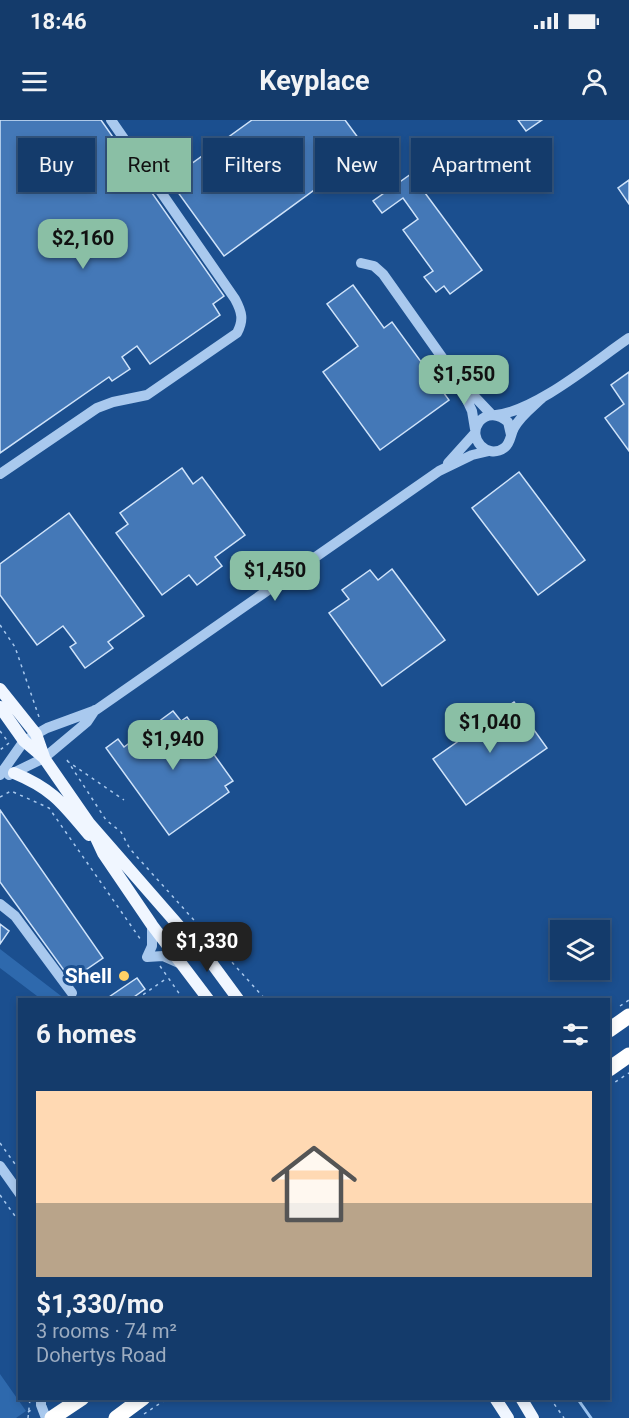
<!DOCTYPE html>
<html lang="en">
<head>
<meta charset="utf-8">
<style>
	body { margin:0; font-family:Roboto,sans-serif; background:#214673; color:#f1f3f6; height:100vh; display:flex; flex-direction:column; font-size:22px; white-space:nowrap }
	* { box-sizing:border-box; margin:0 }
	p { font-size:20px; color:#9dadc1 }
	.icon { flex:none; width:33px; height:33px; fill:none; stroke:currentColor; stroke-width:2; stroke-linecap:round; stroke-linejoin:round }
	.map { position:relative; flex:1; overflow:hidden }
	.sheet { position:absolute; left:18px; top:878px; width:592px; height:402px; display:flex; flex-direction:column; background:#143b6b; border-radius:0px; box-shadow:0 3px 9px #0003,0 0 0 2px #33557e }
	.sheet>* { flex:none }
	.top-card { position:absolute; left:18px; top:18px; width:594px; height:54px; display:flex; gap:12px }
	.controls { position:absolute; left:550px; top:800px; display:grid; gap:12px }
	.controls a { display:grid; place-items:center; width:60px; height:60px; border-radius:0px; background:#143b6b; box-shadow:0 3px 9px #0003,0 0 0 2px #33557e; font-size:30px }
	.price { position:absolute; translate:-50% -51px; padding:0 14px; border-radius:12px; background:#8abfa5; color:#111; font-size:20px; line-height:39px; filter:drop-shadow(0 2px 3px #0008) }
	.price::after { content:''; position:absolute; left:50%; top:36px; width:18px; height:14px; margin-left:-9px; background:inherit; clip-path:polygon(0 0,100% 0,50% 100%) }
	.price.selected { background:#222; color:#fff }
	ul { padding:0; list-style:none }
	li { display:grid; align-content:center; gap:12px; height:318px; padding:0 18px }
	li+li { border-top:2px solid #33557e }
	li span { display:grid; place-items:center; height:186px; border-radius:0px; color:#555 }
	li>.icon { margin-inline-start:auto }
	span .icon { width:108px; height:108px; fill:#fffc; stroke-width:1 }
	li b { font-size:26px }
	h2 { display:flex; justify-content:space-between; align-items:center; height:72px; padding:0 18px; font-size:26px }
	.chip { padding:0 21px; border-radius:0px; background:#143b6b; box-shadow:0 3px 9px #0003,0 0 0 2px #33557e; font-size:21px; line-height:54px }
	.chip.selected { background:#8abfa5; color:#111 }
	.status { display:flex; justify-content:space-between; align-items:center; height:42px; padding:0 30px; background:#143b6b; direction:ltr }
	.status svg { height:16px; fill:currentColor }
	header { display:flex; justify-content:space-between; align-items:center; height:78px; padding:0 18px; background:#143b6b; font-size:27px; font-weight:700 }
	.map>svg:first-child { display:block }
	.green { fill:#2e69ad }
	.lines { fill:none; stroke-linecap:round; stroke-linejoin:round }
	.stream { stroke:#9cc4f0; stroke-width:3 }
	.building { fill:#4478b7; stroke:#cfe3fa; stroke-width:1.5 }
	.path { stroke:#a9c9ee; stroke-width:1.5; stroke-dasharray:3 4.5; stroke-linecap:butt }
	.minor { stroke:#a9c9ee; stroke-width:10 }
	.major { stroke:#f0f6ff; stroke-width:12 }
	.highway { stroke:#fff; stroke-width:15 }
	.poi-dot { fill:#ffd166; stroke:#1b4f8f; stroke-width:2 }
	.labels { text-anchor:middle; stroke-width:6; stroke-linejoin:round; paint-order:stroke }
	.poi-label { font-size:21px; font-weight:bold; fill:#fff; stroke:#1b4f8f; text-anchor:end }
</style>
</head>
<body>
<div class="status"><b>18:46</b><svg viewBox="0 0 49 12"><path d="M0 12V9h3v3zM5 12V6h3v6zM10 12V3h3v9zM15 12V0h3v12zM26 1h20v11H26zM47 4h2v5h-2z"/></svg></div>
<header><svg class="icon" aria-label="menu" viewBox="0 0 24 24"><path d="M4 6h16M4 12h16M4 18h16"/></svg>Keyplace<svg class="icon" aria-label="person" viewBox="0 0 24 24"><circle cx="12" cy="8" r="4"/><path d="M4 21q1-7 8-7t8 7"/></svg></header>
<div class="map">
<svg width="629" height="1298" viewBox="0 0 629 1298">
	<rect width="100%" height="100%" fill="#1b4f8f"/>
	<!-- green -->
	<path class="green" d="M0 829 65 879H66H41L0 848Z
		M0 1254 26 1291 16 1298H0Z"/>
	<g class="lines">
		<!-- stream -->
		<path class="stream" d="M577 1278 591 1298"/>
	</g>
	<!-- building -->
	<path class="building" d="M0 0H101L224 176 213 184 220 195 150 244 137 226 122 237 130 249 112 261 109 257 0 333Z
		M252 0H345L376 42 354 58 343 42 321 57 325 62 224 136 169 60Z
		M518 0H542L526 11Z
		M411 54 482 150 450 174 444 166 436 172 424 157 433 151 403 110 418 99 403 78 382 93 373 81Z
		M629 60V84L618 68Z
		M353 165 384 208 392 202 449 280 380 330 323 252 358 226 327 184Z
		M629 252V331L605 298 624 284 611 265Z
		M182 348 193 364 202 357 245 415 215 437 222 446 197 465 189 455 162 475 116 413 128 404 120 393Z
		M519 352 585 440 538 475 472 388Z
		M69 393 144 496 108 522 113 528 85 548 70 527 76 523 63 506 37 525 0 475V444Z
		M392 449 445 520 382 566 329 493 349 479 342 470 370 450 378 460Z
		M514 582 547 628 466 685 433 639Z
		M173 591 181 601 187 597 233 661 225 666 229 672 169 715 106 628 118 619 124 627Z
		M0 690 103 838 71 860 0 762Z
		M0 804 9 811 0 824Z
		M137 858 145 869 131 879H106Z"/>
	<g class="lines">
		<!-- path -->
		<path class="path" d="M0 505 15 527 39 597
			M0 611 9 623 0 630
			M67 640 106 700 121 712 130 729 265 879
			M67 641 124 680
			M0 677 11 671 49 688 141 820
			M160 846 183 879
			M137 879 167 858
			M620 886 629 880
			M609 966 629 953
			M0 1023 20 1051
			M0 1075 20 1103
			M550 1278 564 1298
			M28 1292 33 1289
			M144 1294 168 1278
			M28 1298 30 1279"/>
		<!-- minor -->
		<path class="minor" d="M361 143 374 146 383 154 456 257 492 295
			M461 267 472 291 475 309
			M496 295C536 291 595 241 629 218
			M511 315 508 302C499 294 487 292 479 302 467 318 487 340 504 328 511 323 510 315 514 308 521 295 533 287 543 277
			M448 343 475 313
			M0 354 97 288 113 282 147 275 237 213C244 200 242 192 235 179L111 0
			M0 655 24 621 47 608 96 590 439 351 472 335 489 331
			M9 655 44 638 87 602 95 590
			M0 784 15 796 72 873
			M147 837 163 836 181 844
			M147 837 152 826V805
			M0 1046 20 1074
			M41 1278V1285L46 1298"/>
		<!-- major -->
		<path class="major" d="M0 569 36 614 44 637
			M0 587 24 621 44 638 89 703 213 845 238 879
			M14 653C53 669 63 684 89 715
			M96 718 103 733 152 805 208 879
			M495 1278 508 1298
			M521 1278 533 1298"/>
		<!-- highway -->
		<path class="highway" d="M609 910 629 896
			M609 949 629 935
			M52 1298 82 1278
			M116 1298 143 1278"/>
	</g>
	<!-- markers -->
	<circle class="poi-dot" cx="124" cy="856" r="6"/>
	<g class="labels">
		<!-- poi labels -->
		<g class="poi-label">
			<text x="112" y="863">Shell</text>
		</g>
	</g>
</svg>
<div class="controls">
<a><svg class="icon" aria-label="layers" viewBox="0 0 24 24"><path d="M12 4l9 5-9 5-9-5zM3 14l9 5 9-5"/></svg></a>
</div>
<b class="price" style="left:83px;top:150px">$2,160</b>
<b class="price" style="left:464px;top:286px">$1,550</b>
<b class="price" style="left:275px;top:482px">$1,450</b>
<b class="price" style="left:490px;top:634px">$1,040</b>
<b class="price" style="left:173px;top:651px">$1,940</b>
<b class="price selected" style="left:207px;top:853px">$1,330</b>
<div class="top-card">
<a class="chip">Buy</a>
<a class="chip selected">Rent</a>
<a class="chip">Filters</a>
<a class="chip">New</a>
<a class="chip">Apartment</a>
</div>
<section class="sheet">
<h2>6 homes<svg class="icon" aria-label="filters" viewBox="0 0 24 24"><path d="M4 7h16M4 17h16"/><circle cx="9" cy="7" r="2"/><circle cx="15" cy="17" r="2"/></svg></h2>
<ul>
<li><span style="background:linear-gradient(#ffd9b3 60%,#b9a48a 0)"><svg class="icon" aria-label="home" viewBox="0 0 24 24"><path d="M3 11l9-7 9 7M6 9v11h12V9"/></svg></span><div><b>$1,330/mo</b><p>3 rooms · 74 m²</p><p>Dohertys Road</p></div></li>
</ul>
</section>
</div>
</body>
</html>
